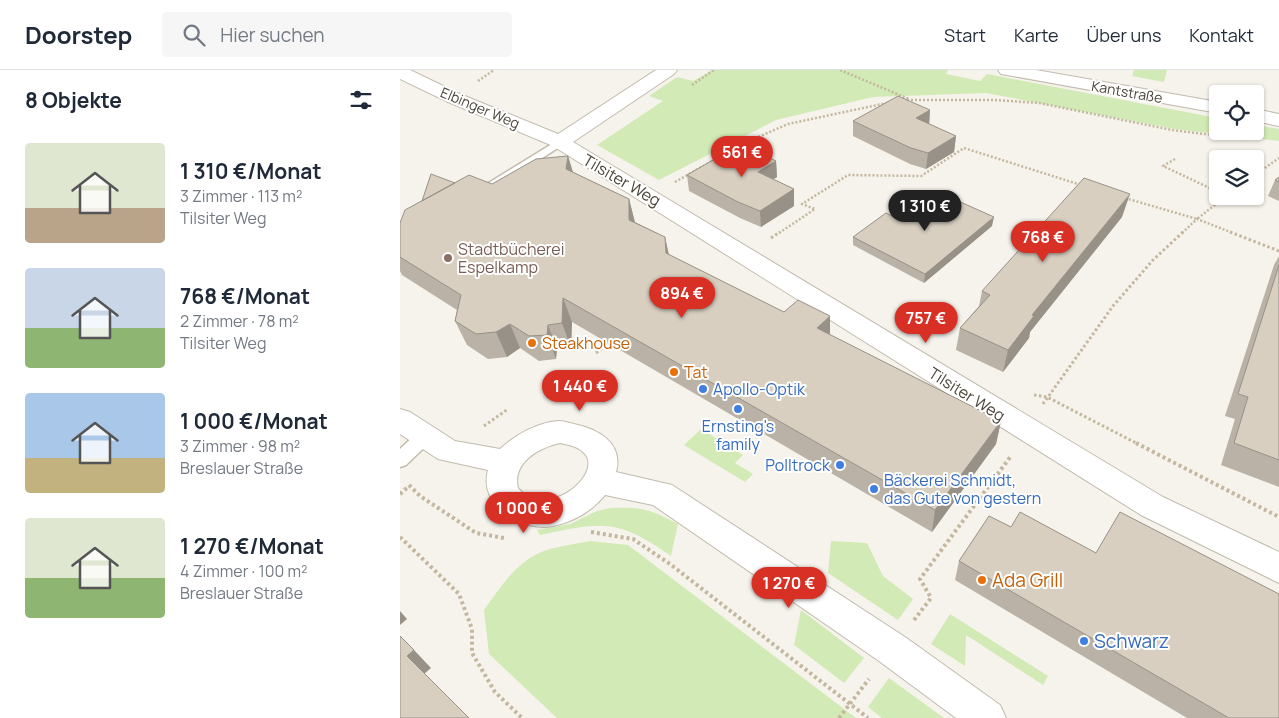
<!DOCTYPE html>
<html lang="de">
<head>
<meta charset="utf-8">
<style>
	body { margin:0; font-family:Manrope,sans-serif; background:#f6f6f7; color:#1f2937; height:100vh; display:flex; flex-direction:column; font-size:19px; white-space:nowrap }
	* { box-sizing:border-box; margin:0 }
	p { font-size:16px; color:#747a83 }
	.icon { flex:none; width:28px; height:28px; fill:none; stroke:currentColor; stroke-width:2; stroke-linecap:round; stroke-linejoin:round }
	.map { position:relative; flex:1; overflow:hidden }
	.panel { display:flex; flex-direction:column; background:#fff; width:400px }
	.panel>* { flex:none }
	.tools { position:absolute; left:809px; top:15px; display:grid; gap:10px }
	.tools a { display:grid; place-items:center; width:55px; height:55px; border-radius:5px; background:#fff; box-shadow:0 1px 4px #0004; font-size:25px }
	.price { position:absolute; translate:-50% -42px; padding:0 11px; border-radius:18px; background:#d93025; color:#fff; font-size:16px; line-height:32px; filter:drop-shadow(0 1px 2px #0008) }
	.price::after { content:''; position:absolute; left:50%; top:30px; width:15px; height:11px; margin-left:-8px; background:inherit; clip-path:polygon(0 0,100% 0,50% 100%) }
	.price.current { background:#222; color:#fff }
	ul { padding:0; list-style:none }
	li { display:flex; align-items:center; gap:15px; height:125px; padding:0 25px }
	li span { display:grid; place-items:center; flex:none; width:140px; height:100px; border-radius:5px; color:#555 }
	li>.icon { margin-inline-start:auto }
	span .icon { width:60px; height:60px; fill:#fffc; stroke-width:1 }
	li b { font-size:21px }
	h2 { display:flex; justify-content:space-between; align-items:center; height:60px; padding:0 25px; font-size:21px }
	header { display:flex; align-items:center; gap:30px; box-sizing:border-box; height:70px; padding:0 25px; background:#fff; border-bottom:1px solid #e0e1e3 }
	header strong { font-size:24px }
	nav { display:flex; gap:28px; margin-inline-start:auto; font-size:18px }
	.search { width:350px; height:45px; background:#f6f6f7; display:flex; align-items:center; gap:12px; box-sizing:border-box; padding:0 18px; border-radius:5px; color:#747a83; font-size:19px }
	main { display:flex; flex:1; min-height:0 }
	.map>svg:first-child { display:block }
	.green { fill:#d2eab5 }
	.lines { fill:none; stroke-linecap:round; stroke-linejoin:round }
	.service-casing { stroke:#c2bbae; stroke-width:3 }
	.minor-casing { stroke:#c2bbae; stroke-width:2 }
	.path-far2 { stroke:#c4b79f; stroke-width:2.5; stroke-dasharray:2 2; stroke-linecap:butt }
	.path-far1 { stroke:#c4b79f; stroke-width:3; stroke-dasharray:2.5 2.5; stroke-linecap:butt }
	.path { stroke:#c4b79f; stroke-width:4; stroke-dasharray:3 3; stroke-linecap:butt }
	.service { fill:#fff; fill-rule:evenodd }
	.minor { fill:#fff; fill-rule:evenodd }
	.wall { fill:#bab2a6 }
	.shaded-wall { fill:#979187 }
	.building { fill:#d8cfc1; stroke:#979187 }
	.education-dot { fill:#8d6e63; stroke:#fff; stroke-width:2 }
	.food-dot { fill:#e8710a; stroke:#fff; stroke-width:2 }
	.shop-dot { fill:#3f7fe0; stroke:#fff; stroke-width:2 }
	.labels { text-anchor:middle; stroke-width:4; stroke-linejoin:round; paint-order:stroke }
	.far-street-label { font-size:14px; fill:#4b4439; stroke:#fff }
	.street-label { font-size:16px; fill:#4b4439; stroke:#fff }
	.education-label { font-size:16px; fill:#785e54; stroke:#fff; text-anchor:start }
	.food-label { font-size:16px; fill:#c56008; stroke:#fff; text-anchor:start }
	.shop-label { font-size:16px; fill:#366cbe; stroke:#fff; text-anchor:start }
	.near-food-label { font-size:19px; fill:#c56008; stroke:#fff; text-anchor:start }
	.near-shop-label { font-size:19px; fill:#366cbe; stroke:#fff; text-anchor:start }
</style>
</head>
<body>
<header>
<strong>Doorstep</strong>
<div class="search"><svg class="icon" aria-label="search" viewBox="0 0 24 24"><circle cx="10" cy="10" r="6"/><path d="M15 15l6 6"/></svg>Hier suchen</div>
<nav><a>Start</a><a>Karte</a><a>Über uns</a><a>Kontakt</a></nav>
</header>
<main>
<section class="panel">
<h2>8 Objekte<svg class="icon" aria-label="filters" viewBox="0 0 24 24"><path d="M4 7h16M4 17h16"/><circle cx="9" cy="7" r="2"/><circle cx="15" cy="17" r="2"/></svg></h2>
<ul>
<li><span style="background:linear-gradient(#dfe7d0 65%,#b9a48a 0)"><svg class="icon" aria-label="home" viewBox="0 0 24 24"><path d="M3 11l9-7 9 7M6 9v11h12V9"/></svg></span><div><b>1 310 €/Monat</b><p>3 Zimmer · 113 m²</p><p>Tilsiter Weg</p></div></li>
<li><span style="background:linear-gradient(#c9d6e8 60%,#8fb573 0)"><svg class="icon" aria-label="home" viewBox="0 0 24 24"><path d="M3 11l9-7 9 7M6 9v11h12V9"/></svg></span><div><b>768 €/Monat</b><p>2 Zimmer · 78 m²</p><p>Tilsiter Weg</p></div></li>
<li><span style="background:linear-gradient(#a9c7e8 65%,#c2b280 0)"><svg class="icon" aria-label="home" viewBox="0 0 24 24"><path d="M3 11l9-7 9 7M6 9v11h12V9"/></svg></span><div><b>1 000 €/Monat</b><p>3 Zimmer · 98 m²</p><p>Breslauer Straße</p></div></li>
<li><span style="background:linear-gradient(#dfe7d0 60%,#8fb573 0)"><svg class="icon" aria-label="home" viewBox="0 0 24 24"><path d="M3 11l9-7 9 7M6 9v11h12V9"/></svg></span><div><b>1 270 €/Monat</b><p>4 Zimmer · 100 m²</p><p>Breslauer Straße</p></div></li>
</ul>
</section>
<div class="map">
<svg width="879" height="648" viewBox="0 0 879 648">
	<rect width="100%" height="100%" fill="#f6f3ec"/>
	<!-- green -->
	<path class="green" d="M312 0H548L546 4 580 11 587 4 817 48 818 61H855V55L879 59V71L775 59 586 23 473 27 376 50 259 110 197 75 263 31 249 26 277 7 293 11Z
		M734 0H767L764 12 732 6Z
		M301 359 343 385 335 393 353 404 345 412 284 375Z
		M210 438C242 437 250 439 278 454L271 486C216 448 203 452 140 465L137 460 170 454 197 441Z
		M190 471 228 475 456 648H157L89 584 84 540C98 521 110 501 130 488 146 477 171 475 190 471Z
		M431 471 467 473 483 506 513 529 498 550 428 503Z
		M401 540 464 588 444 613 394 575Z
		M550 544 648 606 643 615 566 565 565 596 531 574Z
		M489 608 544 648H482L468 637Z"/>
	<g class="lines">
		<defs>
			<path id="service" d="M160 69 166 72 164 74 97 117 93 118 87 114Z
				M24 360 30 362 33 367 30 372 6 395 0 397V379L18 362Z"/>
			<path id="minor" d="M0 0H10L60 24 158 64 256 0H277L274 4 173 72 763 427 879 482V513L741 445 153 76 48 32 0 9Z
				M598 0H636L818 32V43L607 5 601 4Z
				M855 39 879 44V56L855 51Z
				M0 339 10 342 55 371 100 379C115 365 138 352 159 351 164 351 169 353 174 354 198 359 224 373 216 402L272 415 505 567 600 635 606 648H556L479 591 253 435 205 425C192 441 173 452 153 456 121 462 78 436 88 400L38 389 0 364ZM160 373C169 375 178 376 185 384 203 405 146 452 118 418 112 393 138 378 160 373Z"/>
		</defs>
		<!-- service casing -->
		<use href="#service" class="service-casing"/>
		<!-- minor casing -->
		<use href="#minor" class="minor-casing"/>
		<!-- path-far2 -->
		<path class="path-far2" d="M440 0 509 29
			M78 11 94 0
			M292 15 314 0
			M503 30H595L639 33 772 60 846 69
			M340 75 388 54 487 33
			M775 89 763 96 818 122
			M855 105 879 88
			M275 112 335 78
			M725 128 797 149 826 126
			M379 163 415 139 402 134 448 105 521 106 564 78 681 115
			M782 163 797 149 833 163"/>
		<!-- path-far1 -->
		<path class="path-far1" d="M830 162 879 181
			M371 168 380 162
			M196 283 211 272
			M634 325 647 327 738 374
			M643 334 713 236 753 190 783 162
			M84 356 108 339"/>
		<!-- path -->
		<path class="path" d="M736 373 879 447
			M9 415 20 426 76 463 104 468
			M0 424 9 416
			M191 462 233 469 270 494 468 648
			M0 467 59 524 72 559V583L95 622 122 648
			M514 550 531 528 520 509 611 386
			M439 648 469 609"/>
		<!-- service -->
		<use href="#service" class="service"/>
		<!-- minor -->
		<use href="#minor" class="minor"/>
	</g>
	<!-- wall -->
	<path class="wall" d="M530 40 529 54 556 66 554 82 526 99 510 94 453 66V51Z
		M168 86 173 102 229 129 235 152 265 167 269 185 601 351 596 374 532 462 172 252 171 278 157 279 156 289 139 291 120 278 107 287 88 289 67 275 55 251 57 240 2 205 0 201V153L22 131 55 113 92 114Z
		M376 91 377 107 373 109 394 119V136L361 157 340 148 289 121 287 105Z
		M879 107V131L868 126 875 110Z
		M722 147 630 262 629 268 603 302 556 280 560 258 579 236 582 221Z
		M500 150 592 156 524 213 453 175V167Z
		M879 186V417L821 395 835 349 825 346 874 195Z
		M611 457 696 483 879 648H787L555 510 559 491Z"/>
	<!-- shaded-wall -->
	<path class="shaded-wall" d="M530 40 529 56 516 48Z
		M556 66 554 82 526 99 528 83Z
		M168 86 175 110 166 99Z
		M376 91 377 107 359 118 358 102Z
		M394 119V136L361 157 360 141Z
		M730 124 722 147 630 262 629 268 603 302 608 280 632 245Z
		M229 129 235 153 229 150Z
		M594 147 592 156 524 213 525 204Z
		M265 167 270 191 266 183Z
		M163 228 172 252 171 278 162 253Z
		M430 246V270L417 258Z
		M110 254 120 278 107 287 96 262Z
		M148 255 157 279 156 289 147 265Z
		M601 351 596 374 532 462 535 440Z
		M0 541 7 549 0 555Z
		M14 580 31 598 24 604 7 586Z"/>
	<!-- building -->
	<path class="building" d="M498 26 530 40 516 48 556 66 528 83 511 78 453 51Z
		M341 74 376 91 358 102 394 119 360 141 338 132 287 105Z
		M168 86 166 99 229 129V150L265 167 266 183 384 242 398 230 430 246 417 258 601 351 535 440 163 228 162 253 148 255 147 265 129 266 110 254 96 262 76 264 55 251 61 225 0 187V153L5 140 69 105 92 114 136 89Z
		M31 104 55 113 22 131Z
		M879 107V112L875 110Z
		M684 108 730 124 632 245 634 246 608 280 560 258 590 225 582 221Z
		M538 122 594 147 525 204 453 167 486 143 500 150Z
		M879 195V390L834 373 848 327 838 324Z
		M620 442 696 483 720 442 879 524V648H829L559 491 589 446 611 457Z
		M0 566 14 580 7 586 69 648H0Z"/>
	<!-- markers -->
	<circle class="education-dot" cx="48" cy="188" r="5"/>
	<g class="food-dot">
		<circle cx="132" cy="273" r="5"/>
		<circle cx="274" cy="302" r="5"/>
		<circle cx="582" cy="510" r="5"/>
	</g>
	<g class="shop-dot">
		<circle cx="303" cy="319" r="5"/>
		<circle cx="338" cy="339" r="5"/>
		<circle cx="440" cy="395" r="5"/>
		<circle cx="474" cy="419" r="5"/>
		<circle cx="684" cy="571" r="5"/>
	</g>
	<g class="labels">
		<!-- far-street labels -->
		<g class="far-street-label">
			<text transform="translate(727 22) rotate(10)" y="5">Kantstraße</text>
			<text transform="translate(80 38) rotate(23)" y="5">Elbinger Weg</text>
		</g>
		<!-- street labels -->
		<g class="street-label">
			<text transform="translate(222 110) rotate(30)" y="6">Tilsiter Weg</text>
			<text transform="translate(567 324) rotate(32)" y="6">Tilsiter Weg</text>
		</g>
		<!-- education labels -->
		<g class="education-label">
			<text x="58" y="185">Stadtbücherei<tspan x="58" dy="18">Espelkamp</tspan></text>
		</g>
		<!-- food labels -->
		<g class="food-label">
			<text x="142" y="279">Steakhouse</text>
			<text x="284" y="308">Tat</text>
		</g>
		<!-- shop labels -->
		<g class="shop-label">
			<text x="313" y="325">Apollo-Optik</text>
			<text x="338" y="362" text-anchor="middle">Ernsting's<tspan x="338" dy="18">family</tspan></text>
			<text x="430" y="401" text-anchor="end">Polltrock</text>
			<text x="484" y="416">Bäckerei Schmidt,<tspan x="484" dy="18">das Gute von gestern</tspan></text>
		</g>
		<!-- near-food labels -->
		<g class="near-food-label">
			<text x="592" y="517">Ada Grill</text>
		</g>
		<!-- near-shop labels -->
		<g class="near-shop-label">
			<text x="694" y="578">Schwarz</text>
		</g>
	</g>
</svg>
<div class="tools">
<a><svg class="icon" aria-label="locate" viewBox="0 0 24 24"><circle cx="12" cy="12" r="6"/><path d="M12 2v4M12 18v4M2 12h4M18 12h4"/></svg></a>
<a><svg class="icon" aria-label="layers" viewBox="0 0 24 24"><path d="M12 4l9 5-9 5-9-5zM3 14l9 5 9-5"/></svg></a>
</div>
<b class="price" style="left:342px;top:108px">561 €</b>
<b class="price current" style="left:525px;top:162px">1 310 €</b>
<b class="price" style="left:643px;top:193px">768 €</b>
<b class="price" style="left:282px;top:249px">894 €</b>
<b class="price" style="left:526px;top:274px">757 €</b>
<b class="price" style="left:180px;top:342px">1 440 €</b>
<b class="price" style="left:124px;top:464px">1 000 €</b>
<b class="price" style="left:389px;top:539px">1 270 €</b>
</div>
</main>
</body>
</html>
